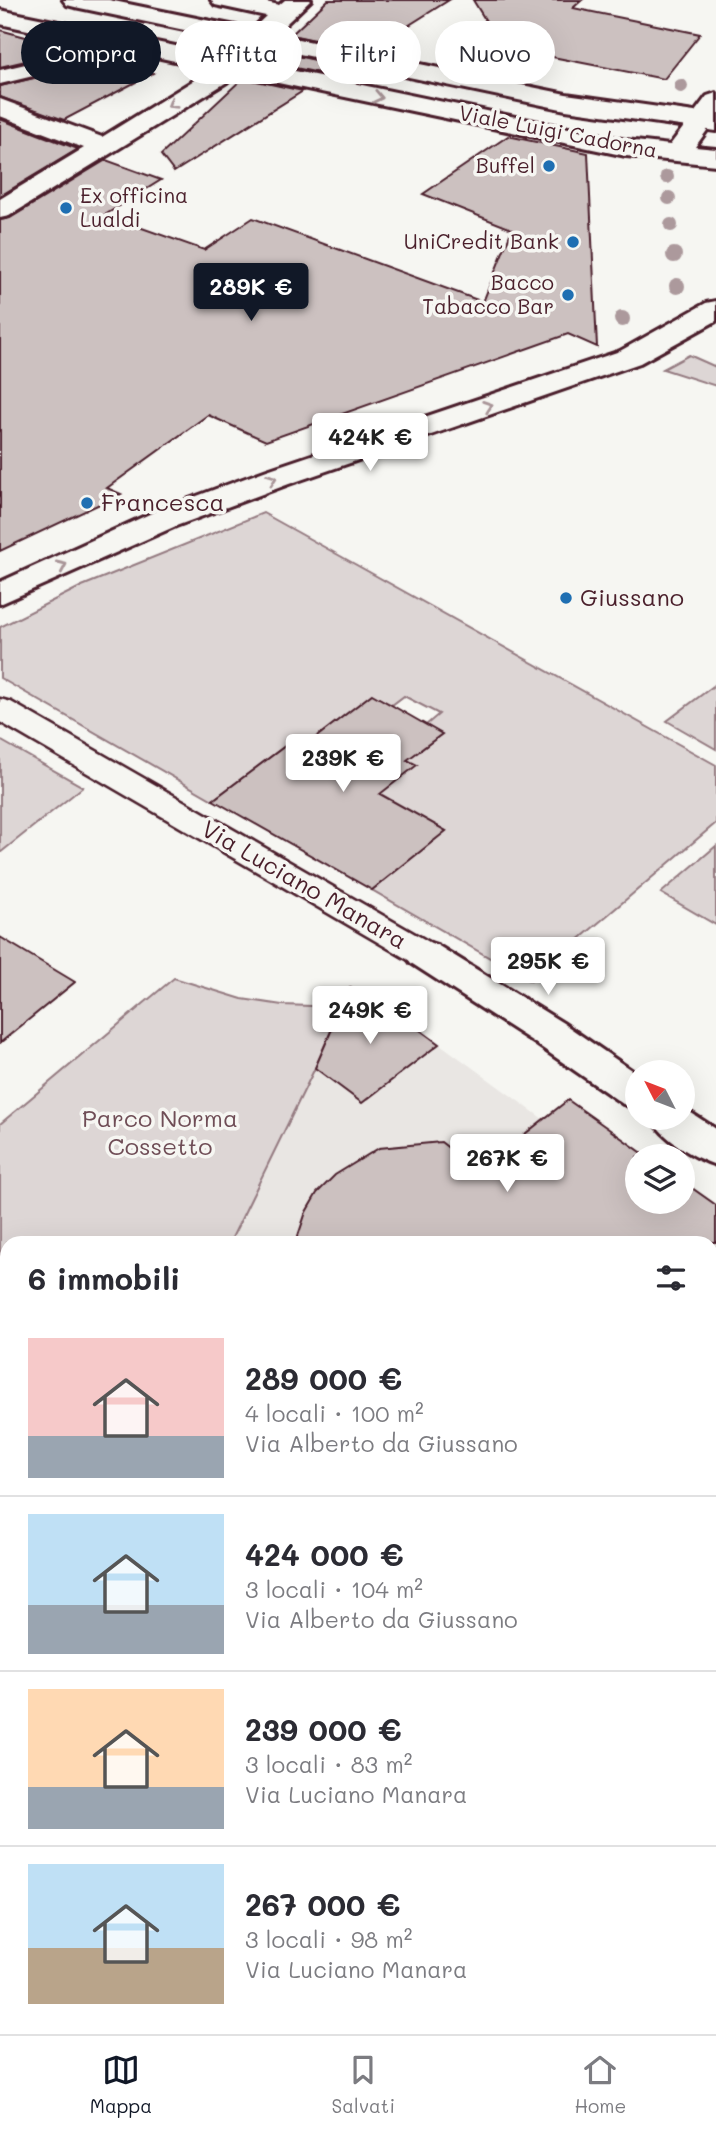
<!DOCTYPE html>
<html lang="it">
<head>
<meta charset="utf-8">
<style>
	body { margin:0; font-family:Mali,sans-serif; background:#f2f2f3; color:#2b2b33; height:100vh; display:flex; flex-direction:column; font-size:26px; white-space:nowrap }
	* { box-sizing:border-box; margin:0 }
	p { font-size:23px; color:#7c7c81 }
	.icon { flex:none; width:38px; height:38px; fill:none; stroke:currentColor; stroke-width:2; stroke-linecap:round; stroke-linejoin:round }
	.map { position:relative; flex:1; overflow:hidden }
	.sheet { position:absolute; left:0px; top:1236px; width:718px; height:800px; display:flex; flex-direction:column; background:#fff; border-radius:21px 21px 0 0; box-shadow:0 7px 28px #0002 }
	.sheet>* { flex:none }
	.top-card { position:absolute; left:21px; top:21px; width:676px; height:63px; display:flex; gap:14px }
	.needle { width:46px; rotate:312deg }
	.buttons { position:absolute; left:625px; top:1060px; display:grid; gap:14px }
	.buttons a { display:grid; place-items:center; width:70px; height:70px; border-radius:50%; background:#fff; box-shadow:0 7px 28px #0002; font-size:35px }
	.price { position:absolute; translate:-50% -60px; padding:0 16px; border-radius:7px; background:#fff; color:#222; font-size:23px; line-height:46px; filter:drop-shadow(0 2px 4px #0008) }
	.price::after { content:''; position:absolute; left:50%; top:42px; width:21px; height:16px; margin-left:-10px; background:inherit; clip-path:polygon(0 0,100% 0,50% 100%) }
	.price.active { background:#111827; color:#fff }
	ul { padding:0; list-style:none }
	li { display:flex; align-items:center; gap:21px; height:175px; padding:0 28px }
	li+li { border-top:2px solid #e1e1e2 }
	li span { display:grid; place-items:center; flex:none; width:196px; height:140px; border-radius:0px; color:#555 }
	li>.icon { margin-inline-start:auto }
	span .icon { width:84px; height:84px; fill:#fffc; stroke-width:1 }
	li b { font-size:30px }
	h2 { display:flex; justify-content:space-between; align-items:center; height:84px; padding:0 28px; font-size:30px }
	.tag { padding:0 24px; border-radius:32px; background:#fff; box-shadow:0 7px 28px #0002; font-size:24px; line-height:63px }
	.tag.active { background:#111827; color:#fff }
	.menu { display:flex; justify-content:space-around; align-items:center; height:98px; border-top:2px solid #e1e1e2; background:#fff; font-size:19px; color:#7c7c81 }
	.menu a { display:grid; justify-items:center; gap:4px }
	.menu .active { color:#111827 }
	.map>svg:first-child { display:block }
	.built { fill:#e9e6e3 }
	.green { fill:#ddd6d5; stroke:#947a80; stroke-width:2 }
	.water { fill:#bbadae; stroke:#8e747a; stroke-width:2 }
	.building { fill:#ccc1c0; stroke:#4a1f2b; stroke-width:2 }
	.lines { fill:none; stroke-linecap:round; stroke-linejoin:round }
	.pedestrian-casing { stroke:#4a1f2b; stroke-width:5 }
	.minor-casing { stroke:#4a1f2b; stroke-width:6 }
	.secondary-casing { stroke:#4a1f2b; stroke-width:6 }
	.pedestrian { fill:#f6f6f2; fill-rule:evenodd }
	.minor { fill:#f6f6f2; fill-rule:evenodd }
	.secondary { fill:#f6f6f2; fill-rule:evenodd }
	.tree { fill:#ac999c }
	.oneway { stroke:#a99598 }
	.poi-dot { fill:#1f6fb2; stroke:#f6f6f2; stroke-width:2.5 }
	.labels { text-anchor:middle; stroke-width:7; stroke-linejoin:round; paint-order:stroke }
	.far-street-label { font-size:21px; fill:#4a1f2b; stroke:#f6f6f2 }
	.far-poi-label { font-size:21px; fill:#4a1f2b; stroke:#f6f6f2; text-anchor:end }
	.poi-label { font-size:24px; fill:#4a1f2b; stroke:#f6f6f2; text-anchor:start }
	.street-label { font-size:24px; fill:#4a1f2b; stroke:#f6f6f2 }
	.park-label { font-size:24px; fill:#6f4d56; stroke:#f6f6f2 }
</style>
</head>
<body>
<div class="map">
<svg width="716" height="2034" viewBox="0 0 716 2034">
	<rect width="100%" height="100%" fill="#f6f6f2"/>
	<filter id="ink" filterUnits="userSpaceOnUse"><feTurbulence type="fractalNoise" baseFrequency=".0143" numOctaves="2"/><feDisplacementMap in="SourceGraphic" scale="14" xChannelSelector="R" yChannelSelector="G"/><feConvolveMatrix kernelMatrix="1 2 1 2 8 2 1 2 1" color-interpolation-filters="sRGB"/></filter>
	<g filter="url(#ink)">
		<!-- built -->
		<path class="built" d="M350 988 371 994 543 1119 568 1100 648 1157H637V1202H682L683 1181 716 1205V1683L710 1679V1242H230L315 1068Z"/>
		<!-- green -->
		<path class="green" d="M689 355 716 367V386L663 369Z
			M263 513 716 765V823L530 981 372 890 446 831 372 789 416 765 397 754 407 747 417 753 441 734 426 725 439 714 404 696 392 705 372 695 334 773 285 746 213 800 0 678V627L82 586Z
			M716 684V749L667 721Z
			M0 740 83 787 0 853Z
			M716 846V925L661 893Z
			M174 978 242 999 282 1005 341 1007 315 1068 230 1242H7V2028H710L711 1679 716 1683V2034H0V1124Z"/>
		<!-- water -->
		<path class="water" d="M0 1651H7V1783L0 1770Z"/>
		<!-- building -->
		<path class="building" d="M328 0H449L368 51 291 35Z
			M473 0H582L573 8 700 34 664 79 502 47Z
			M0 30 73 50 0 67Z
			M273 51 344 66 329 75 262 61Z
			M109 60 153 73 64 120 0 97V86Z
			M243 78 303 91 174 172 161 155Z
			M0 119 38 134 78 149 0 196Z
			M508 136 588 153 597 347 568 334 266 441 208 415 107 488 121 494 0 551V220L10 218 106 160 161 180 105 215 204 250 253 218 483 302 512 229 423 194Z
			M372 694 442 734 407 760 417 765 380 794 446 831 372 890 213 800 285 746 297 752Z
			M0 937 75 982 0 1043Z
			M350 988 371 994 439 1044 362 1103 315 1068Z
			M568 1100 648 1157H637V1202H682V1181L716 1205V1242H296L306 1212 317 1193 335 1175 379 1148 441 1142 478 1171Z"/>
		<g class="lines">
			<defs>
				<path id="pedestrian" d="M0 699 11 702 436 946 441 954 436 962 424 966 412 962 0 722Z"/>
				<path id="minor" d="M211 0H257L279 5 285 0H311L247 61 626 140 670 145 707 96 716 93V118L695 147 716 149V165L626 156 235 74 227 82 9 216 0 218V199L84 148 0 116V99L102 137 212 69 133 52 0 84V70L102 46 0 24V10L224 56 266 16 215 5Z
					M716 301V321L640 363 289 484 176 526 0 604V582L154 512 267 470 620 351 706 303Z
					M424 941 437 945 563 1023 637 1074V1109L623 1104 535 1043 411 963 405 954 411 945Z
					M682 1107 716 1129V1165C694 1158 663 1139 651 1118H682Z"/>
				<path id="secondary" d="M63 0H109L566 94 716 115V131L566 110 75 7 67 5Z"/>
			</defs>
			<!-- pedestrian casing -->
			<use href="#pedestrian" class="pedestrian-casing"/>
			<!-- minor casing -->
			<use href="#minor" class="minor-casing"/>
			<!-- secondary casing -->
			<use href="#secondary" class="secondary-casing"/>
			<!-- pedestrian -->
			<use href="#pedestrian" class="pedestrian"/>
			<!-- minor -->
			<use href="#minor" class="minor"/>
			<!-- secondary -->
			<use href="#secondary" class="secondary"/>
		</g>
		<!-- trees -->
		<g class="tree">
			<circle cx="681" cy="86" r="7"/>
			<circle cx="667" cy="177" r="7"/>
			<circle cx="669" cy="198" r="7"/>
			<circle cx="671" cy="225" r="7"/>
			<circle cx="674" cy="255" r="8"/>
			<circle cx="677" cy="286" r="8"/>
			<circle cx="622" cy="319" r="8"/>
		</g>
		<!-- one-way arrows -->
		<defs><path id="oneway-chevron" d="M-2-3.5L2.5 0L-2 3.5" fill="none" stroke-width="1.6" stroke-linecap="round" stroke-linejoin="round" transform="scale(1.75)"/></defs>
		<g class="oneway">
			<use href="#oneway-chevron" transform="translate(378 97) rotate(12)"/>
			<use href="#oneway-chevron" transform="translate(172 104) rotate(149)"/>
			<use href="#oneway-chevron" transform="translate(488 406) rotate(-19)"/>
			<use href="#oneway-chevron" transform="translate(272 479) rotate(-20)"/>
			<use href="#oneway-chevron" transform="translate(62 566) rotate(-24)"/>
		</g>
	</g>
	<!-- markers -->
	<g class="poi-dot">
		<circle cx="549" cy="166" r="7"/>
		<circle cx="66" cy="208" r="7"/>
		<circle cx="573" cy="242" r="7"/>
		<circle cx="568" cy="295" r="7"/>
		<circle cx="87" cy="503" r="7"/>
		<circle cx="566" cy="598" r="7"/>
	</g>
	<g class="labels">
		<!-- far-street labels -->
		<g class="far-street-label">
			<text transform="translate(558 132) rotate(11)" y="7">Viale Luigi Cadorna</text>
		</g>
		<!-- far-poi labels -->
		<g class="far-poi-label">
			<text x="535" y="173">Buffel</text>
			<text x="80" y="203" text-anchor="start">Ex officina<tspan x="80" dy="24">Lualdi</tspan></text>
			<text x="559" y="249">UniCredit Bank</text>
			<text x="554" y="290">Bacco<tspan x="554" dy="24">Tabacco Bar</tspan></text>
		</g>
		<!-- poi labels -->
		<g class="poi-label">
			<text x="101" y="511">Francesca</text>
			<text x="580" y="606">Giussano</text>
		</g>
		<!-- street labels -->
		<g class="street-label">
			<text transform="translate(304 885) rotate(30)" y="8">Via Luciano Manara</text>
		</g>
		<!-- park labels -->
		<g class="park-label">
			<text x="160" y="1127">Parco Norma<tspan x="160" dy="28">Cossetto</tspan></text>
		</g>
	</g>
</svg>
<div class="buttons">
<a><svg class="needle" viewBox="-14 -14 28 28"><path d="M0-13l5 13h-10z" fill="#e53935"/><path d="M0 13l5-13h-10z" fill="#7c7c81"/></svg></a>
<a><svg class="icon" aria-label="layers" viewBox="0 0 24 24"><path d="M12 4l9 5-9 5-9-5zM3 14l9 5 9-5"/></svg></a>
</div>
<b class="price active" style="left:251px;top:323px">289K €</b>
<b class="price" style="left:370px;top:473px">424K €</b>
<b class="price" style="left:343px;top:794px">239K €</b>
<b class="price" style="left:548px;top:997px">295K €</b>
<b class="price" style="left:370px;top:1046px">249K €</b>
<b class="price" style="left:507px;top:1194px">267K €</b>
<div class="top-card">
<a class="tag active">Compra</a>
<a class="tag">Affitta</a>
<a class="tag">Filtri</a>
<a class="tag">Nuovo</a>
</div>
<section class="sheet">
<h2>6 immobili<svg class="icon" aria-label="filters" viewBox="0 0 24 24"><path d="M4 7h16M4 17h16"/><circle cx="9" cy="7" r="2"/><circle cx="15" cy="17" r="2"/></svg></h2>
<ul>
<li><span style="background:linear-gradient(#f6c9c9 70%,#9aa5b1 0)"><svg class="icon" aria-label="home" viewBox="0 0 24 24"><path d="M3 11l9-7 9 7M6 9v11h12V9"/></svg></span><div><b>289 000 €</b><p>4 locali · 100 m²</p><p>Via Alberto da Giussano</p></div></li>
<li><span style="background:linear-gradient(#bfe0f5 65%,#9aa5b1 0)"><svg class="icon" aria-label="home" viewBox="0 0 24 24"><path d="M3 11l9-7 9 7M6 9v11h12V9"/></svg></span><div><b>424 000 €</b><p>3 locali · 104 m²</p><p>Via Alberto da Giussano</p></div></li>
<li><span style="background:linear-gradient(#ffd9b3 70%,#9aa5b1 0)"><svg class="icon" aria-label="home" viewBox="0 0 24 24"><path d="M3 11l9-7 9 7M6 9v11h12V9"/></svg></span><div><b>239 000 €</b><p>3 locali · 83 m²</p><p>Via Luciano Manara</p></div></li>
<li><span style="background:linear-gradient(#bfe0f5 60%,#b9a48a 0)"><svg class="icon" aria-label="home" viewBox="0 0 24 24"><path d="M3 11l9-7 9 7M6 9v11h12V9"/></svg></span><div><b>267 000 €</b><p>3 locali · 98 m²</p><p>Via Luciano Manara</p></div></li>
</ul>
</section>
</div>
<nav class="menu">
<a class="active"><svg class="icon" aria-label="map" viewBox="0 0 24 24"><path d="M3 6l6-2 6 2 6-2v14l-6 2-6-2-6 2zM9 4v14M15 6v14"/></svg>Mappa</a>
<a><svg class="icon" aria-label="saved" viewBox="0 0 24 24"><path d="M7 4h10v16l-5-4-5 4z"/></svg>Salvati</a>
<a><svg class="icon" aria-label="home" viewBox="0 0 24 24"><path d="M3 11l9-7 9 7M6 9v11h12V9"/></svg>Home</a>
</nav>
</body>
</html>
